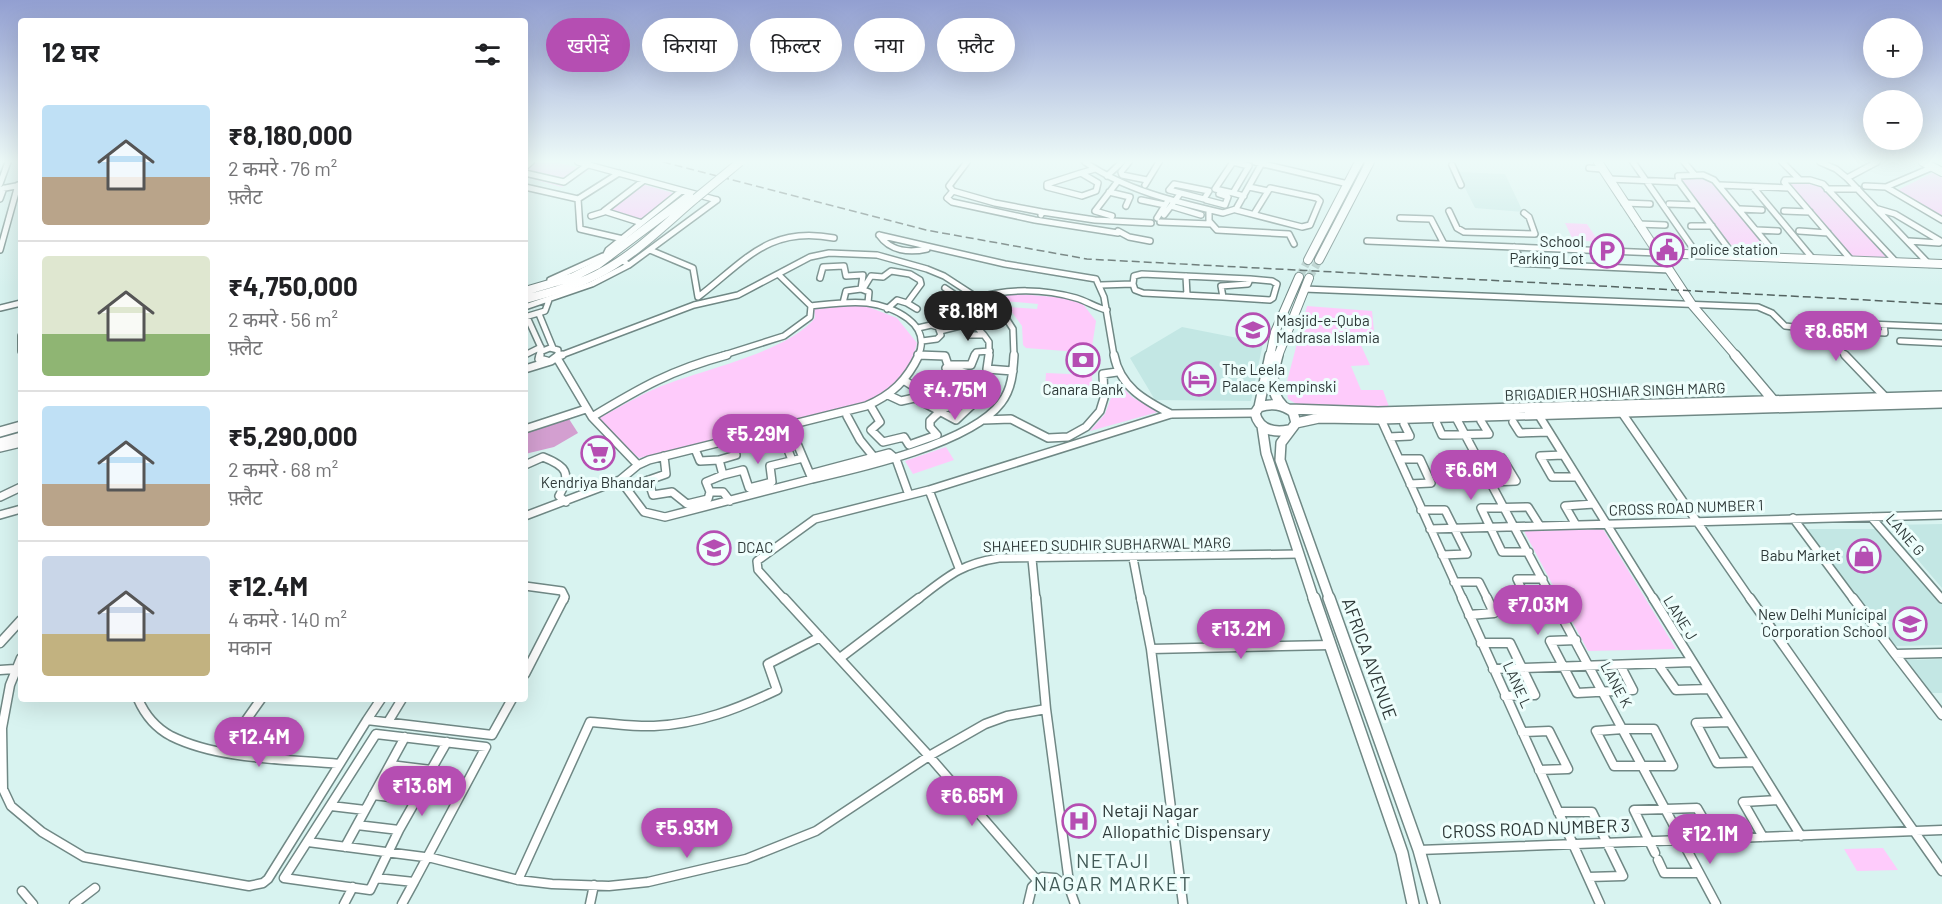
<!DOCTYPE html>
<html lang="hi">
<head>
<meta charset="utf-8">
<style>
	body { margin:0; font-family:Barlow,"Noto Sans Devanagari",sans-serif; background:#f6f6f6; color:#202124; height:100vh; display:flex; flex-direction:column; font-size:22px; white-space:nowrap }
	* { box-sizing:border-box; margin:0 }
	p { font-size:20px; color:#757577 }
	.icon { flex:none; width:33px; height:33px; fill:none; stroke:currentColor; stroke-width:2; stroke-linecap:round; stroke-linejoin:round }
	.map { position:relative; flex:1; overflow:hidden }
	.sheet { position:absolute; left:18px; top:18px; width:510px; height:684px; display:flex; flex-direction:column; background:#fff; border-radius:6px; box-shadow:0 6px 24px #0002 }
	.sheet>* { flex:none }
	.banner { position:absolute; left:546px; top:18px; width:570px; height:54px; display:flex; gap:12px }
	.fabs { position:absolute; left:1863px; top:18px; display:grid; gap:12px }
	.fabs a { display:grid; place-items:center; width:60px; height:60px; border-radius:50%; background:#fff; box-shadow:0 6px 24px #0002; font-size:30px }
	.price { position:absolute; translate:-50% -51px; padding:0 14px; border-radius:21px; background:#b54eb2; color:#fff; font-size:20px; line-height:39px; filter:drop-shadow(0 2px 3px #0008) }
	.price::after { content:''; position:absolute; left:50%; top:36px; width:18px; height:14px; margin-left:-9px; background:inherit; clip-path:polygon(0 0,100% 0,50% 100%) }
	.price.selected { background:#222; color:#fff }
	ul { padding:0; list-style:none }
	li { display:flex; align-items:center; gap:18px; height:150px; padding:0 24px }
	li+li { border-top:2px solid #e0e0e0 }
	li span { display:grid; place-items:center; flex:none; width:168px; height:120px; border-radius:6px; color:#555 }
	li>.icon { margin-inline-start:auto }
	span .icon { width:72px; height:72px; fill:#fffc; stroke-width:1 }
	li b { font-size:26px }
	h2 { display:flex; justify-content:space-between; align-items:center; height:72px; padding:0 24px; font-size:26px }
	.pill { padding:0 21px; border-radius:27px; background:#fff; box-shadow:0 6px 24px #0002; font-size:21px; line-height:54px }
	.pill.selected { background:#b54eb2; color:#fff }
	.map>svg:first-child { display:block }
	.built { fill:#c3e7e4 }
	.green { fill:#fecbfb }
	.forest { fill:#d39fd0 }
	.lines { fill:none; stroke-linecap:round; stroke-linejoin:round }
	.secondary-tunnel { stroke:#b6cecb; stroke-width:8; stroke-dasharray:8 4; stroke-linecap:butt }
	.street-far2-casing { stroke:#708885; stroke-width:8 }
	.street-far1-casing { stroke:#708885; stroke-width:10 }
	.street-casing { stroke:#708885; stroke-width:11 }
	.secondary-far2-casing { stroke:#708885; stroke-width:10 }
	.secondary-far1-casing { stroke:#708885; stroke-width:12 }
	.secondary-casing { stroke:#708885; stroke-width:14 }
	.street-far2 { stroke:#fff; stroke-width:5 }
	.street-far1 { stroke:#fff; stroke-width:7 }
	.street { stroke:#fff; stroke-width:8 }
	.secondary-far2 { stroke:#fff; stroke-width:8 }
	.secondary-far1 { stroke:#fff; stroke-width:9 }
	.secondary { stroke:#fff; stroke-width:11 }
	.rail { stroke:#546361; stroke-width:1.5; stroke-dasharray:8 4; stroke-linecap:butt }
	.secondary-bridge-casing { stroke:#708885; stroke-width:10; stroke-linecap:butt }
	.secondary-bridge { stroke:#fff; stroke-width:8 }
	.labels { text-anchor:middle; stroke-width:6; stroke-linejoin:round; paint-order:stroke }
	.poi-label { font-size:15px; fill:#2e3938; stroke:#eefefc; text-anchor:start }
	.street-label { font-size:15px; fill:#2e3938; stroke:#eefefc }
	.near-street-label { font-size:18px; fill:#2e3938; stroke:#eefefc }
	.near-poi-label { font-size:18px; fill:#2e3938; stroke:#eefefc; text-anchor:start }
	.near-neighbourhood-label { font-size:20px; letter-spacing:1.5px; fill:#425a57; stroke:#eefefc }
</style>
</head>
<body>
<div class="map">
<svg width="1942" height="904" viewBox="0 0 1942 904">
	<rect width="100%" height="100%" fill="#d8f3f0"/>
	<!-- built -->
	<path class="built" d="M1457 172 1505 174 1523 212 1475 208Z
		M1182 327 1263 343 1251 401 1155 400 1130 358Z
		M1942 524V588L1888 525Z
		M1804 529H1880L1942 603V645L1895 646Z
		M1942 659V693H1932L1905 660Z"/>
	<!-- green -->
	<path class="green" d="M525 162H555L589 170 562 187 525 177Z
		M1936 171 1942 175V216L1898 190Z
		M1703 176 1714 180 1775 255 1738 254 1680 179Z
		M1791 180 1819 184 1888 259 1854 258 1787 183Z
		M642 184 680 195 643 222 607 211Z
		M1565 223 1587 224 1599 242 1573 240Z
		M1019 294 1079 299 1096 321 1091 353 1026 348 1023 345 1022 326 1008 307 1037 309 1038 304 1003 301 1000 295Z
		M863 305 897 318 917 343 909 373 866 404 639 458 616 439 597 419C618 408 638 396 659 387 703 369 786 353 815 318L814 309Z
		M1307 306 1372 311 1374 331 1359 341 1370 365 1351 366 1361 390H1383L1389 407 1300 406 1288 399 1286 385Z
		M1046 373 1092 375V384L1078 392H1069L1067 385 1045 388Z
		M1117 382 1132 397 1158 412 1090 431 1105 414Z
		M946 447 954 460 913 474 905 461Z
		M1603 529 1676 649 1588 651 1524 531Z
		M1883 848 1898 870 1857 871 1844 849Z"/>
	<!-- forest -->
	<path class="forest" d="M569 419 578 433 554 447 525 454V433Z"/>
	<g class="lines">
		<!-- secondary-tunnel -->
		<path class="secondary-tunnel" d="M1299 277 1308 260
			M1309 278 1319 260"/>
		<defs>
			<path id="street-far2" d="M578 162 717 200
				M967 162 949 186 953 191 947 198 952 202 1035 220 1118 233
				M1085 162C1125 190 1176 202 1223 213L1236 209 1262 163
				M1129 162 1121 172 1122 175 1147 180
				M1233 162 1249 166 1233 193 1244 196
				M1233 162 1215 189 1233 193
				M1255 162 1348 184
				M1633 162 1697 254
				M1684 162 1694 174
				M1782 162 1799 179
				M1820 162 1836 169 1847 178 1929 264
				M1452 165 1461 185
				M525 167 531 162
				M1589 168 1602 169
				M525 173 564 182 589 164
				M1081 173 1098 183 1096 191 1082 196 1047 187V184Z
				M1081 173 1095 169
				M1107 176 1122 162
				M1847 178 1877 162
				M1609 179 1679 182
				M0 184 8 162
				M1174 184 1209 191 1204 199 1169 190Z
				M1145 185 1159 162
				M1720 185 1789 188
				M1865 186 1886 187 1933 167
				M525 187 578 199 619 173
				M1249 187 1268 191
				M1753 187 1813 259
				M1886 187 1942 220
				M0 189 21 185
				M1827 189H1858
				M953 191 995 203 1042 212 1041 215
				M1109 192 1130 197 1126 206
				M0 199 4 188
				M578 199 580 229 623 239
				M1141 200 1165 205
				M1206 200 1225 205 1228 197 1219 194
				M1624 203 1650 204
				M1669 204 1696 205
				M1171 206 1201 215
				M1740 209 1762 210
				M1878 209 1895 214 1942 242
				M1209 210V221L1217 230 1289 234 1294 244
				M1236 210 1302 227 1310 225 1320 201 1317 198 1270 188 1254 214
				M1449 211 1457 228 1464 232 1535 234 1529 217 1524 213
				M1784 211 1810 212
				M1042 212 1095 220 1151 223
				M1164 215 1180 194
				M591 216 604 212
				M1112 216 1095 211 1118 181
				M1157 218 1167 202
				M1400 218 1431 219 1444 244
				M1160 222 1211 224
				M642 223 604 211 643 181
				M1638 224 1665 225
				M1691 226H1712
				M1757 230 1778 231
				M1118 231 1129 237 1150 241
				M1799 231 1828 233
				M879 235 1005 264 1096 279 1104 297 1114 356
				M879 235C890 251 909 253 927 249
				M1367 241 1658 253
				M1909 241 1939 243
				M1514 247 1523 263
				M1703 248 1729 249
				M0 250 18 185
				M650 250 693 268 698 297C745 261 769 225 834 238
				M1734 256 1679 182 1678 176 1703 175 1714 180 1779 258
				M610 257 606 254 608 250 680 192
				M621 260 629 265 717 200
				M1852 261 1784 182 1785 180H1810L1823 184 1896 262
				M1513 263 1670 270
				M1186 276 1187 295
				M820 278 823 267 844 266 846 276 863 275 861 289
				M1250 279 1272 281 1277 284 1273 298 1270 300 1223 297 1221 286 1248 284Z
				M550 280 603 256
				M1133 284 1134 276 1142 274 1250 279
				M1101 285 1133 284 1135 290 1143 293 1223 297
				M945 288 966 302 967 309 962 324 969 335H984L972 322
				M863 289 871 276 883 277 891 271 910 274 920 280 921 284 907 303 917 309
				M1304 289 1758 307 1772 313 1785 326 1821 330 1846 356
				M977 298C1008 288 1045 289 1076 298 1087 301 1096 308 1107 310
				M843 303 846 291 861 289 869 292 868 303
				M811 306C829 304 848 301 867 303 893 306 933 324 918 356
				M525 307 592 284 629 265
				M0 308 21 303
				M887 309 897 300 907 303
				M539 314 553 348
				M525 317 545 311 549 300
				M527 317 542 350
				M1844 323 1942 327
				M918 328 931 325 938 327 941 335 937 339 922 341
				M1819 329 1885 333 1884 325
				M940 331 1004 315 1013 329 1014 356
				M984 335 989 342V356
				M21 336V351
				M1900 341 1942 343
				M525 355 541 347
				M918 355 945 356
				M539 356 540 352 550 348 558 350V356
				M559 356 694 305 738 295 810 257 829 253 877 255 927 269 944 276 1004 315
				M721 356 784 336 810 317 811 306 778 274
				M974 356 976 352 990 351"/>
			<path id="street-far1" d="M540 355 539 359 547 361
				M918 355 945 356 948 365H971L975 355
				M989 355 987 369 1013 371
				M1114 355C1120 387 1144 400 1171 414
				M1845 355 1888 400
				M559 356 562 355
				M557 358 592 417 638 465
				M525 369 551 361 559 355
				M888 395 901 401 919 397 921 391 905 381
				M917 399 956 420 975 402 979 392 971 384 969 374 946 368
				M870 405 880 422 871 430 883 442 904 437 909 445 937 435 930 427V421C943 407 952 402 971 406
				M1620 410 1751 600
				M1454 414 1553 600
				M1538 414 1654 600
				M847 416 860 440 873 456
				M592 417C640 388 671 370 727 355
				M1380 417 1463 600
				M983 420 1011 419 1048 438 1068 437 1086 427 1100 411 1104 398 1103 374 1117 372
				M1513 422 1520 433 1549 432
				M1437 424 1442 435 1489 434 1481 421
				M525 429 586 409
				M762 433 769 446 796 442
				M1389 437 1410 436 1404 424
				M733 440 736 455 719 460 723 475 743 470 749 488 772 482 770 466 803 458
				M786 445 792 460
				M0 448 21 443
				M695 449 700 461 719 460
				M1563 455 1540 456 1552 477H1577
				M1502 458 1516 481 1468 483 1456 460Z
				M1399 459H1420L1431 483 1410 484
				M525 465 543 457C566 466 572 473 559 496L566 502
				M810 474 889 453 896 459 909 495
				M723 475 706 482 710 492H723L730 501
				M812 479C861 468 971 443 1001 403 1012 389 1013 372 1014 355
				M620 480 644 512 665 517 812 479 790 427
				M648 480 653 495 672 492 687 504 708 499 710 492
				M626 488 666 474 664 456
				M929 490 959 568
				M0 497 21 487
				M1421 510H1445L1467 554 1442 555
				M0 515 21 509
				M525 516 620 480 638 465 649 460 866 406C892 395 907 380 919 355
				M1871 517 1942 599
				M1793 518 1854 600
				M1576 525 1565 506 1594 504
				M1430 529 1942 515
				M1529 552H1502L1481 508 1528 507 1540 526
				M1133 558 1141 600
				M1032 559 1036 600
				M1454 582H1479L1488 600
				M525 586 562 591 565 597 564 600
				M785 600 758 570 757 561 815 519 929 490 1171 414 1255 413
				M917 600C947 577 960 564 999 558L1299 554
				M1527 600 1517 579H1543"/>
			<path id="street" d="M784 598 929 756 1036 879
				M1036 598 1046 709 1070 890 1075 904
				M1141 598 1151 649 1183 904
				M1462 598 1600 904
				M1526 598 1533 612H1561
				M1552 598 1716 904
				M1653 598 1801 836
				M1750 598 1942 871
				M1853 598 1895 654
				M1469 615 1494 613 1487 598
				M1576 640 1550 641 1577 693 1633 690 1620 665
				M0 643 21 620
				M1481 643H1510L1535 695 1505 696
				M1151 649 1331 645
				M1942 653 1895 654 1942 715
				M21 658 10 685 2 728 3 789 11 806 42 832 84 857 249 886 263 883 268 879 367 720 492 735 512 699
				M840 658 919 598
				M1658 664 1676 690 1709 689
				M1493 669 1692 662
				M0 670 15 669
				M525 674 564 598
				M138 699C145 715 156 728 171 736 219 760 287 759 339 764
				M367 720 381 699
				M388 722 402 699
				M1729 722 1696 723 1717 763 1754 762
				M1623 729H1654L1673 766H1614L1596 731Z
				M1522 732 1549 731 1568 769 1539 770
				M225 750 261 699
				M390 765 431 770 416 800
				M431 770 447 742
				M331 806 365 810
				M1558 812H1592L1623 876 1588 877
				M357 825 399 830 416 800 373 795
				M1763 837 1743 802 1778 800
				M308 842 432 858 518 880 552 884 609 886 648 882 746 859 816 831 929 756 985 724 1007 716 1046 709
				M345 847 405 737
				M1419 850 1942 830
				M1655 853 1634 810 1697 808 1715 839
				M1658 860 1664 873H1699
				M376 878 414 882 486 747 376 734 284 878 370 890 399 830
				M518 880 590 722C611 723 633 727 654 726 699 724 737 709 777 690L768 664 820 637
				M22 891 33 904
				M74 904 95 888
				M344 904 353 887
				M402 904 414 882
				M590 904 594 885
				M1028 904 1032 887 1042 877 1055 878 1069 889"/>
			<path id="secondary-far2" d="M1598 162 1693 306 1736 356
				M1923 162 1942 172
				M1658 253 1942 264
				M1308 260 1359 162
				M1319 260 1370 162
				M525 291 573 277 597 265 689 196
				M525 299C549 293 574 286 596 275 634 256 664 225 696 198
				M1270 356 1275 332 1299 277
				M1278 356 1309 278"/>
			<path id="secondary-far1" d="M1270 355 1259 407 1255 413C1259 430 1273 433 1289 430
				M1278 355C1273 374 1268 391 1283 406
				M1735 355 1773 400
				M1259 407C1272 403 1282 404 1293 412L1296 423
				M1289 409 1378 412 1942 396
				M1296 423 1319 418 1381 419 1942 403
				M1296 423 1281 443 1280 460 1330 600
				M1262 426 1266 453 1314 600
				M0 432 21 426
				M0 443 21 437"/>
			<path id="secondary" d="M1314 598 1402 853 1413 904
				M1329 598 1419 850 1434 904"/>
		</defs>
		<!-- street-far2 casing -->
		<use href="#street-far2" class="street-far2-casing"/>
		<!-- street-far1 casing -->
		<use href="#street-far1" class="street-far1-casing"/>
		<!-- street casing -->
		<use href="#street" class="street-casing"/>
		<!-- secondary-far2 casing -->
		<use href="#secondary-far2" class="secondary-far2-casing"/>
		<!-- secondary-far1 casing -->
		<use href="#secondary-far1" class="secondary-far1-casing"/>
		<!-- secondary casing -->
		<use href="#secondary" class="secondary-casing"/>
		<!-- street-far2 -->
		<use href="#street-far2" class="street-far2"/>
		<!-- street-far1 -->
		<use href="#street-far1" class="street-far1"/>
		<!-- street -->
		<use href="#street" class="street"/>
		<!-- secondary-far2 -->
		<use href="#secondary-far2" class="secondary-far2"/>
		<!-- secondary-far1 -->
		<use href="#secondary-far1" class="secondary-far1"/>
		<!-- secondary -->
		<use href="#secondary" class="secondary"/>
		<!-- rail -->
		<path class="rail" d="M663 162 926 230 1087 259 1942 304"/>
		<defs>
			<path id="secondary-bridge" d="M696 198 740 162"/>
		</defs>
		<!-- secondary-bridge casing -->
		<use href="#secondary-bridge" class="secondary-bridge-casing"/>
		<!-- secondary-bridge -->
		<use href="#secondary-bridge" class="secondary-bridge"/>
	</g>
	<!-- sky -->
	<linearGradient id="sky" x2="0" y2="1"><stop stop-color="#929fd1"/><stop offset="0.56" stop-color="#edfaf8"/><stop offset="1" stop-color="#edfaf8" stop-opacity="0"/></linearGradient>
	<rect width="1942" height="288" fill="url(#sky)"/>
	<!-- icons -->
	<defs>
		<symbol id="civic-ring" viewBox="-11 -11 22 22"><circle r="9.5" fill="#eefefc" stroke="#b54eb2" stroke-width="1.5"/><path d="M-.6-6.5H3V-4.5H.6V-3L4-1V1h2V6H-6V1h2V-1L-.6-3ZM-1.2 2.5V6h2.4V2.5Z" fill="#b54eb2"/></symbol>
		<symbol id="parking-ring" viewBox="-11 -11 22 22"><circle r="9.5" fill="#eefefc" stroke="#b54eb2" stroke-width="1.5"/><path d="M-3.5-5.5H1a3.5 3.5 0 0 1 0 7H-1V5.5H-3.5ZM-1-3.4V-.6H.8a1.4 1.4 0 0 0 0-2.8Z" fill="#b54eb2"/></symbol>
		<symbol id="school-ring" viewBox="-11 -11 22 22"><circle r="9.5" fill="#eefefc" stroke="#b54eb2" stroke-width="1.5"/><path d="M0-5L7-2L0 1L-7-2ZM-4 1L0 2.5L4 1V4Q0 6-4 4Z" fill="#b54eb2"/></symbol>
		<symbol id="bank-ring" viewBox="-11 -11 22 22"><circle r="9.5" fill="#eefefc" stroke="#b54eb2" stroke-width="1.5"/><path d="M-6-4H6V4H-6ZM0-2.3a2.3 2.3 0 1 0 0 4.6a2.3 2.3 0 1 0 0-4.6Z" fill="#b54eb2"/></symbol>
		<symbol id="hotel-ring" viewBox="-11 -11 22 22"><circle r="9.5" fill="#eefefc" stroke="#b54eb2" stroke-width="1.5"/><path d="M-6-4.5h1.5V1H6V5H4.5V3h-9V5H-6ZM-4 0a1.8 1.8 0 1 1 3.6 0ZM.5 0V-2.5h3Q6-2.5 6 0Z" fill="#b54eb2"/></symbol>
		<symbol id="supermarket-ring" viewBox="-11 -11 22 22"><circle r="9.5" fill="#eefefc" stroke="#b54eb2" stroke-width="1.5"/><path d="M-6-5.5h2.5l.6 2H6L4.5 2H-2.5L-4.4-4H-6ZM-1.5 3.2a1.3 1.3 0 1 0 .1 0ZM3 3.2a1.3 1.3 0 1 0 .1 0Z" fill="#b54eb2"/></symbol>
		<symbol id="university-ring" viewBox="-11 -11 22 22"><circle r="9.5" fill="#eefefc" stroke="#b54eb2" stroke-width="1.5"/><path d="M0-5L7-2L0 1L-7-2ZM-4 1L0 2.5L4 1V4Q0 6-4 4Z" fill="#b54eb2"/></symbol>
		<symbol id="shop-ring" viewBox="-11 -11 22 22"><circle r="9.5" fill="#eefefc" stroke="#b54eb2" stroke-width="1.5"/><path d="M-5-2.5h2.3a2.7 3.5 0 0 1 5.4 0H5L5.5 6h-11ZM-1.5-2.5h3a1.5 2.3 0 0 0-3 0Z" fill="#b54eb2"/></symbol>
		<symbol id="hospital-ring" viewBox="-11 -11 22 22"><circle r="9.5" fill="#eefefc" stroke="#b54eb2" stroke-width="1.5"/><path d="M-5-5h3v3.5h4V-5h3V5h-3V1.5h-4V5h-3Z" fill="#b54eb2"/></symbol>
	</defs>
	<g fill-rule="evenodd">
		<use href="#civic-ring" x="1648" y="231" width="38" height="38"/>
		<use href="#parking-ring" x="1588" y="232" width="38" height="38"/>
		<use href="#school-ring" x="1234" y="311" width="38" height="38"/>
		<use href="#bank-ring" x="1064" y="341" width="38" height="38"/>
		<use href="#hotel-ring" x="1180" y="360" width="38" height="38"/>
		<use href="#supermarket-ring" x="579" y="434" width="38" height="38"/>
		<use href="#university-ring" x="695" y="529" width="38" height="38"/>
		<use href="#shop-ring" x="1845" y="537" width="38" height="38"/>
		<use href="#school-ring" x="1891" y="605" width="38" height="38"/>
		<use href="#hospital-ring" x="1060" y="802" width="38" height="38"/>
	</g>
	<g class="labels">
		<!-- poi labels -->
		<g class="poi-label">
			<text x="1584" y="247" text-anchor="end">School<tspan x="1584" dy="17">Parking Lot</tspan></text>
			<text x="1690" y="255">police station</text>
			<text x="1276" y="326">Masjid-e-Quba<tspan x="1276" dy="17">Madrasa Islamia</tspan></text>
			<text x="1222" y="375">The Leela<tspan x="1222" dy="17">Palace Kempinski</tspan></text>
			<text x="1083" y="395" text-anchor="middle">Canara Bank</text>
			<text x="598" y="488" text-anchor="middle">Kendriya Bhandar</text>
			<text x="737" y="553">DCAC</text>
			<text x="1841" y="561" text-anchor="end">Babu Market</text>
			<text x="1887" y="620" text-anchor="end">New Delhi Municipal<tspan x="1887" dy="17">Corporation School</tspan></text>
		</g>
		<!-- street labels -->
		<g class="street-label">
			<text transform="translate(1615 392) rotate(-2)" y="5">BRIGADIER HOSHIAR SINGH MARG</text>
			<text transform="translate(1686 508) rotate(-2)" y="5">CROSS ROAD NUMBER 1</text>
			<text transform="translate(1905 535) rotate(49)" y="5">LANE G</text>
			<text transform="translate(1107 545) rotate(-1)" y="5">SHAHEED SUDHIR SUBHARWAL MARG</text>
			<text transform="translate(1680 618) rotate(58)" y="5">LANE J</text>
			<text transform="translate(1517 685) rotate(66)" y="5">LANE L</text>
			<text transform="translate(1616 685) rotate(62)" y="5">LANE K</text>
		</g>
		<!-- near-street labels -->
		<g class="near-street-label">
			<text transform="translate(1369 659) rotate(70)" y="6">AFRICA AVENUE</text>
			<text transform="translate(1536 829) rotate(-2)" y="6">CROSS ROAD NUMBER 3</text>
		</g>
		<!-- near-poi labels -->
		<g class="near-poi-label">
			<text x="1102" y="817">Netaji Nagar<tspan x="1102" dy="21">Allopathic Dispensary</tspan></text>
		</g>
		<!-- near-neighbourhood labels -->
		<g class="near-neighbourhood-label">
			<text x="1113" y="868">NETAJI<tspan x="1113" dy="23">NAGAR MARKET</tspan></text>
		</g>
	</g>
</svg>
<div class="fabs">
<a>+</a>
<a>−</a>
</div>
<b class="price selected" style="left:968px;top:342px">₹8.18M</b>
<b class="price" style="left:1836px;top:362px">₹8.65M</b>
<b class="price" style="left:955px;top:421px">₹4.75M</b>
<b class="price" style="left:758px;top:465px">₹5.29M</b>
<b class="price" style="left:1471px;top:501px">₹6.6M</b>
<b class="price" style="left:1538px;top:636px">₹7.03M</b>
<b class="price" style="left:1241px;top:660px">₹13.2M</b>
<b class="price" style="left:259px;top:768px">₹12.4M</b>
<b class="price" style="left:422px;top:817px">₹13.6M</b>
<b class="price" style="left:972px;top:827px">₹6.65M</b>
<b class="price" style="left:687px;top:859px">₹5.93M</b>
<b class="price" style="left:1710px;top:865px">₹12.1M</b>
<div class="banner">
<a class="pill selected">खरीदें</a>
<a class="pill">किराया</a>
<a class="pill">फ़िल्टर</a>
<a class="pill">नया</a>
<a class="pill">फ़्लैट</a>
</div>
<section class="sheet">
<h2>12 घर<svg class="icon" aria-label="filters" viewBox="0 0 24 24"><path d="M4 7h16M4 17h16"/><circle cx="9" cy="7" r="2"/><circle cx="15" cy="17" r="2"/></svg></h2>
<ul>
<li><span style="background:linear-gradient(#bfe0f5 60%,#b9a48a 0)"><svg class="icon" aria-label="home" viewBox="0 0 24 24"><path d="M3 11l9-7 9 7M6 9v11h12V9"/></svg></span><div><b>₹8,180,000</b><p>2 कमरे · 76 m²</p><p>फ़्लैट</p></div></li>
<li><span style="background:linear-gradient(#dfe7d0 65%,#8fb573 0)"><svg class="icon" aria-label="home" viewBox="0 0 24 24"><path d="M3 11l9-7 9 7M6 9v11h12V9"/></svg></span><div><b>₹4,750,000</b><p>2 कमरे · 56 m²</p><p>फ़्लैट</p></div></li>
<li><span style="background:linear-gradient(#bfe0f5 65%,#b9a48a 0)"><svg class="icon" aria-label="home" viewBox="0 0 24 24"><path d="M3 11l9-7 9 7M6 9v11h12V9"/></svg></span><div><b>₹5,290,000</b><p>2 कमरे · 68 m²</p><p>फ़्लैट</p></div></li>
<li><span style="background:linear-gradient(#c9d6e8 65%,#c2b280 0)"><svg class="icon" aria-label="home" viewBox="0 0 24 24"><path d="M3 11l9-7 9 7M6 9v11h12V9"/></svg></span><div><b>₹12.4M</b><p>4 कमरे · 140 m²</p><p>मकान</p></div></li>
</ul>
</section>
</div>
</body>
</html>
